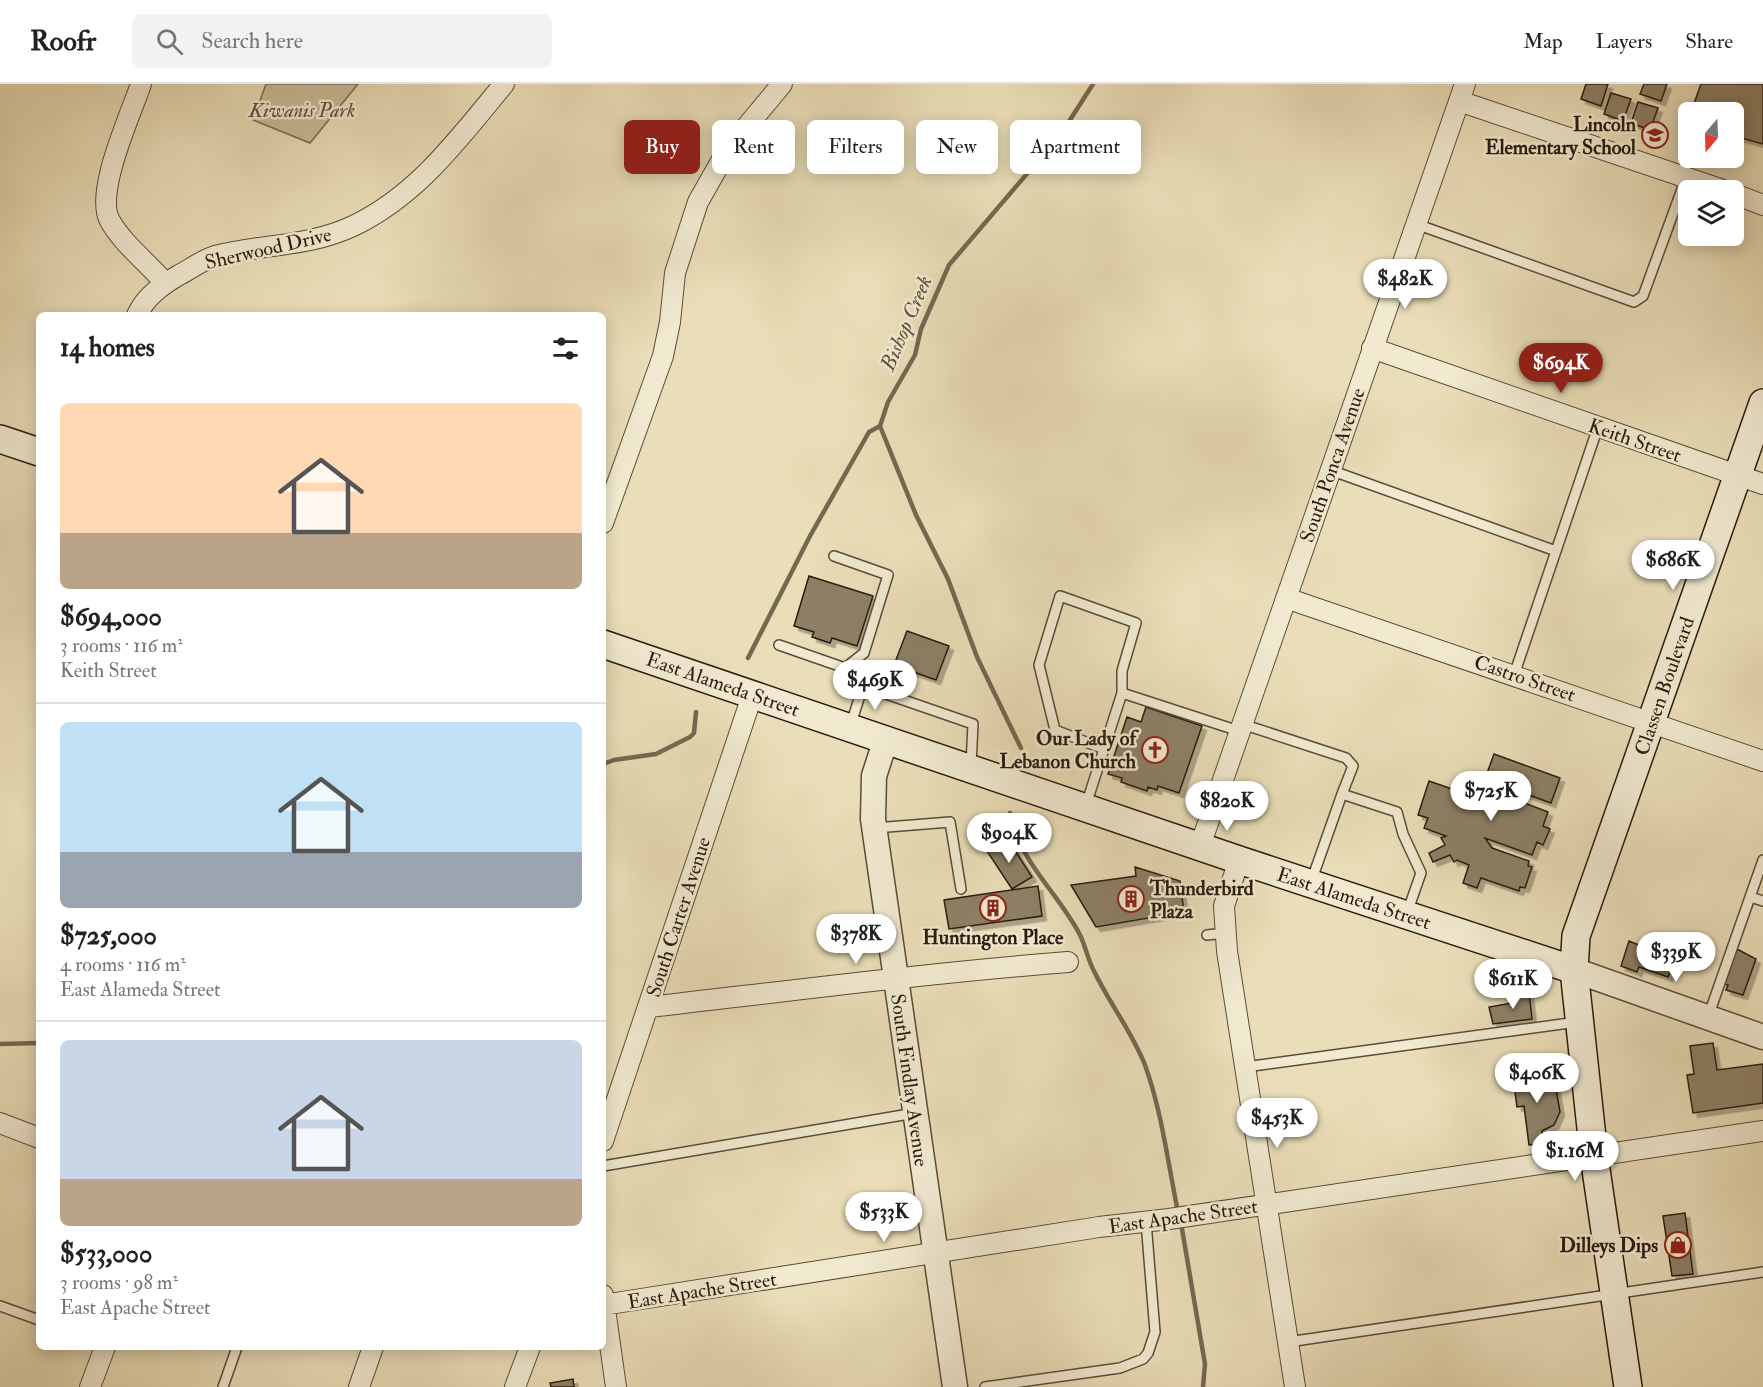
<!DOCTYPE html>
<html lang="en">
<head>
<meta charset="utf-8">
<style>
	body { margin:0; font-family:"IM FELL Double Pica",serif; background:#f2f2f2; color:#222; height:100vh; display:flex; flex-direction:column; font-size:22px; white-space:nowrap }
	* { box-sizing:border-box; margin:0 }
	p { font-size:20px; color:#767676 }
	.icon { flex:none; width:33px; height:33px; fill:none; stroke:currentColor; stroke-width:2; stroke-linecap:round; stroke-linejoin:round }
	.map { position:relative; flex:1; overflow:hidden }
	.sheet { position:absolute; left:36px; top:228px; width:570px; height:1038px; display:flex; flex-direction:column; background:#fff; border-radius:9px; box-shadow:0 3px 15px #0003 }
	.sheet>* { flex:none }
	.banner { position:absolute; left:624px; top:36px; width:570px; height:54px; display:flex; gap:12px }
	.needle { width:39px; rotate:199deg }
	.fabs { position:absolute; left:1678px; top:18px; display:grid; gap:12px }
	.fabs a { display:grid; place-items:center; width:66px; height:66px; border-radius:9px; background:#fff; box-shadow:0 3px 15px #0003; font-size:30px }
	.price { position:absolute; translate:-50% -51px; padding:0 14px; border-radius:21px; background:#fff; color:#222; font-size:20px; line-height:39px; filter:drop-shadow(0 2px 3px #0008) }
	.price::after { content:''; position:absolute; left:50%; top:36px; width:18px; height:14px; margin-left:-9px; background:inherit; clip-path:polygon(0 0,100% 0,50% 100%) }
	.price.active { background:#8f2418; color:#fff }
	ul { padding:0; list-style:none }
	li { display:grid; align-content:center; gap:12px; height:318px; padding:0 24px }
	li+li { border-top:2px solid #e0e0e0 }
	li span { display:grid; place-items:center; height:186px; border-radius:9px; color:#555 }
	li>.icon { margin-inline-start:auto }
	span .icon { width:108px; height:108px; fill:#fffc; stroke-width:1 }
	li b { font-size:26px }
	h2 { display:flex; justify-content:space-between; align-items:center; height:72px; padding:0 24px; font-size:26px }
	.pill { padding:0 21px; border-radius:9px; background:#fff; box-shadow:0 3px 15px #0003; font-size:21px; line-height:54px }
	.pill.active { background:#8f2418; color:#fff }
	header { display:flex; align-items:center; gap:36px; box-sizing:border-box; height:84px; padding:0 30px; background:#fff; border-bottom:2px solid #e0e0e0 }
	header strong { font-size:28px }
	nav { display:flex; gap:33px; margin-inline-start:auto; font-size:21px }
	.search { width:420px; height:54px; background:#f2f2f2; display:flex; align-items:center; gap:15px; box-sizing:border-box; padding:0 21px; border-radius:9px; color:#767676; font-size:22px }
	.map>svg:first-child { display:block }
	.green { fill:#c9bd9b; stroke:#796c54; stroke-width:1.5 }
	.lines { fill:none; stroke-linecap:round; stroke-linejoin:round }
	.stream { stroke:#756851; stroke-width:4.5 }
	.building { fill:#8d8066; stroke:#291b0d; stroke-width:1.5; filter:url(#shadow) }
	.service-casing { stroke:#594c38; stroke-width:12 }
	.minor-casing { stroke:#594c38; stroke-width:22 }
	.tertiary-casing { stroke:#594c38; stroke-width:27 }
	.secondary-casing { stroke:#291b0d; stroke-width:30 }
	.service { stroke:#f1ead1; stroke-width:9 }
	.minor { stroke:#f1ead1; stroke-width:20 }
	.tertiary { stroke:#f1ead1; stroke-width:24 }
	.secondary { stroke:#f1ead1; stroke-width:27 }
	.labels { text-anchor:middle; stroke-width:5; stroke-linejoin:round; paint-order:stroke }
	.park-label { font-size:20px; font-style:italic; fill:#594c38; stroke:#f1ead1 }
	.poi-label { font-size:20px; font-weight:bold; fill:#291b0d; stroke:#f1ead1; text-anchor:end }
	.street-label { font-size:20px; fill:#291b0d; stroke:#f1ead1 }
	.water-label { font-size:21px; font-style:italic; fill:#5c4f3a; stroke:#f1ead1 }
</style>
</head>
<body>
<header>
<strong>Roofr</strong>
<div class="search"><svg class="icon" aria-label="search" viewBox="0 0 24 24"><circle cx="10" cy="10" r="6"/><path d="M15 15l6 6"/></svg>Search here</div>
<nav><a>Map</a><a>Layers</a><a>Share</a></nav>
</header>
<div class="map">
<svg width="1763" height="1303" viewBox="0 0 1763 1303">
	<defs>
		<filter id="shadow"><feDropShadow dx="4.5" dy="4.5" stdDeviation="0" flood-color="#0004"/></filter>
	</defs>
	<rect width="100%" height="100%" fill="#eadeb8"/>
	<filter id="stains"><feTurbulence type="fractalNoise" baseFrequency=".00333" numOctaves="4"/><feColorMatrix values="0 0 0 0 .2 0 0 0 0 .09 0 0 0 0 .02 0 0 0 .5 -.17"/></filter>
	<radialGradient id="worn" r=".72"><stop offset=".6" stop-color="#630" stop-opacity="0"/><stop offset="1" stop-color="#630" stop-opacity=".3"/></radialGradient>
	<!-- green -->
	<path class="green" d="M266 0H358L310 59 253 36Z"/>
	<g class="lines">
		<!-- stream -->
		<path class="stream" d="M880 342 888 318 915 271 921 245 949 181 1061 50 1093 0
			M880 342 916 431 948 495 977 573 1021 664
			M748 574 810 452 869 348 880 342
			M603 680 614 676 656 670 690 653 694 649 696 628
			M1010 729C1018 776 1059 810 1080 851 1086 863 1088 877 1095 889 1110 920 1132 948 1145 981 1162 1028 1168 1080 1178 1128
			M0 960 39 959
			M1181 1139 1205 1280 1203 1303"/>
	</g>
	<!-- building -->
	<path class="building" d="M1586 0H1608L1601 22 1581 15Z
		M1644 0H1667L1661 17 1640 10Z
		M1701 0H1763V60L1734 52V28H1691Z
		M1611 9 1631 15 1623 37 1604 30Z
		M1638 18 1658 24 1650 46 1631 39Z
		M809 492 873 512 857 562 832 554 830 559 812 553 814 548 794 542Z
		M907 547 949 562 936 596 894 581Z
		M1146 623 1202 642 1179 709 1158 702 1157 706 1148 703 1147 707 1121 698 1122 694 1108 690 1127 633 1141 638Z
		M1494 670 1560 694 1551 719 1512 705 1509 713 1548 728 1543 742 1550 745 1543 761 1537 758 1532 771 1485 754 1492 764 1529 777 1528 782 1532 783 1525 804 1520 803 1519 807 1481 794 1477 804 1463 799 1469 781 1457 776 1454 778 1450 771 1433 778 1429 769 1445 761 1441 754 1446 752 1424 744 1428 734 1418 731 1429 697 1478 714Z
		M1007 754 1032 793 1012 805 987 767Z
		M1135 783 1180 797 1184 828 1096 843 1071 801 1136 792Z
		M1038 802 1042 832 949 845 944 816Z
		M1629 857 1675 876 1668 893 1639 883 1637 888 1621 882Z
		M1735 864 1756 875 1743 911 1726 906 1728 901 1723 900Z
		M1517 906 1529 909 1532 935 1493 940 1489 923 1512 919Z
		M1713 959 1717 986 1763 980V1019L1693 1029 1687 991 1694 990 1690 962Z
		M1539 990 1555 999 1560 1028 1554 1041 1542 1047 1543 1059 1529 1061 1524 1022 1517 1023 1513 993Z
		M1685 1129 1693 1190 1672 1192 1663 1132Z
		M573 1295 574 1303H551L550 1299Z"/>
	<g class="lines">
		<defs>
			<path id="service" d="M1416 140 1634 218 1643 212 1686 94
				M1330 386 1556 467
				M834 472 888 491 864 569 845 584
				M779 561 845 584 863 602
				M1514 591 1598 343
				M1122 609 1239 647
				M1242 640 1346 674 1353 682 1342 710
				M850 643 863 602 973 640 971 681
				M1086 721 1122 609V587L1136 539 1060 512 1039 581 1055 646 1104 665
				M875 744 950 738 961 805
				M1311 798 1342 710 1397 728 1403 750 1421 789 1407 829
				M1750 813 1763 817
				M1207 851 1225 849
				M1708 933 1763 776
				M1245 983 1577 938
				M603 1082 915 1029
				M0 1222 39 1236
				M1288 1258 1763 1188
				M223 1303 237 1263
				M985 1303 1120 1284 1143 1275 1148 1269 1155 1248 1146 1138"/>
			<path id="minor" d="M141 0C131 30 94 109 110 137 124 161 147 178 165 199
				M1459 17 1723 106
				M1734 110 1763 121
				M137 231C146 212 162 201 179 191 191 185 202 176 215 172 261 160 309 163 353 142 418 111 459 54 504 0
				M1372 264 1763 400
				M603 439 663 272 670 238 675 189 698 118 728 65 782 0
				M1286 514 1763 677
				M1200 762 1465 0
				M1239 776 1224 822 1227 867 1295 1303
				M649 923C789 907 928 889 1068 878
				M0 1039 39 1054
				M603 1057 753 609
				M603 1211 616 1303
				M603 1221 1099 1143 1169 1135 1763 1047
				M90 1303 105 1263
				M359 1303 373 1263
				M515 1303 530 1263"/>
			<path id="tertiary" d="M886 655 874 692 873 735 955 1303
				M1574 886 1763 953"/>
			<path id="secondary" d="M0 355 39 368
				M603 560 1239 776 1574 886
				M1628 1303 1594 1072 1574 886 1576 852 1763 319"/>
		</defs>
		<!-- service casing -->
		<use href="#service" class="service-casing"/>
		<!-- minor casing -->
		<use href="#minor" class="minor-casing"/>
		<!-- tertiary casing -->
		<use href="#tertiary" class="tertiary-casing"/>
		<!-- secondary casing -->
		<use href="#secondary" class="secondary-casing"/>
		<!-- service -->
		<use href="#service" class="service"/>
		<!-- minor -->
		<use href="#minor" class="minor"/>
		<!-- tertiary -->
		<use href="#tertiary" class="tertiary"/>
		<!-- secondary -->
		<use href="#secondary" class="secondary"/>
	</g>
	<!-- icons -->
	<defs>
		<symbol id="school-ring" viewBox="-11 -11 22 22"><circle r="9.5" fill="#f1ead1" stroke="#8f2418" stroke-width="1.5"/><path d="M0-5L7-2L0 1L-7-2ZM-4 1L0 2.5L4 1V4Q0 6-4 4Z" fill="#8f2418"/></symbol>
		<symbol id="church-ring" viewBox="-11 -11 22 22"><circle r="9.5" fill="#f1ead1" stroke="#8f2418" stroke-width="1.5"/><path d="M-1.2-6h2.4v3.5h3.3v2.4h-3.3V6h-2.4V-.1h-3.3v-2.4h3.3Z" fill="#8f2418"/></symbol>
		<symbol id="building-ring" viewBox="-11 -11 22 22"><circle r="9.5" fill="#f1ead1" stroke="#8f2418" stroke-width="1.5"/><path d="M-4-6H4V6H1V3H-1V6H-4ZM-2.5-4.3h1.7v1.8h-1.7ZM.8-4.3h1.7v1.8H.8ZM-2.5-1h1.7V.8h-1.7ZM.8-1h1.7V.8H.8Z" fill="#8f2418"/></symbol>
		<symbol id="shop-ring" viewBox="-11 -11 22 22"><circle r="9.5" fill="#f1ead1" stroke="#8f2418" stroke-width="1.5"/><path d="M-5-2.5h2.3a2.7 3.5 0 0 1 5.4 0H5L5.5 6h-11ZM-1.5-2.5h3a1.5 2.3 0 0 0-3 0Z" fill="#8f2418"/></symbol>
	</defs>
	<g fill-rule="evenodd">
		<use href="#school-ring" x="1640" y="36" width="30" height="30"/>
		<use href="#church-ring" x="1140" y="651" width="30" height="30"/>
		<use href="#building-ring" x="1116" y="800" width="30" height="30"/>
		<use href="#building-ring" x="978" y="809" width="30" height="30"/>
		<use href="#shop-ring" x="1663" y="1146" width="30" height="30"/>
	</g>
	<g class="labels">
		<!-- park labels -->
		<g class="park-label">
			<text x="302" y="33">Kiwanis Park</text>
		</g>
		<!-- poi labels -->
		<g class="poi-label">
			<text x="1636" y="47">Lincoln<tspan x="1636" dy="23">Elementary School</tspan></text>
			<text x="1136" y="661">Our Lady of<tspan x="1136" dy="23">Lebanon Church</tspan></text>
			<text x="1150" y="811" text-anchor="start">Thunderbird<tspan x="1150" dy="23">Plaza</tspan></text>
			<text x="993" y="860" text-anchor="middle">Huntington Place</text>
			<text x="1658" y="1168">Dilleys Dips</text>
		</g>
		<!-- street labels -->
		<g class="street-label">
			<text transform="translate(268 164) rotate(-13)" y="7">Sherwood Drive</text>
			<text transform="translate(1635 356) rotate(19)" y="7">Keith Street</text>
			<text transform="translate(1332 381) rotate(-71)" y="7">South Ponca Avenue</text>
			<text transform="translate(1525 594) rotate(19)" y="7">Castro Street</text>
			<text transform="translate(723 600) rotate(19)" y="7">East Alameda Street</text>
			<text transform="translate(1664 602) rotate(-71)" y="7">Classen Boulevard</text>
			<text transform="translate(1354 814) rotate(18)" y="7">East Alameda Street</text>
			<text transform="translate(678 833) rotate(-72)" y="7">South Carter Avenue</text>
			<text transform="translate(910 996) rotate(82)" y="7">South Findlay Avenue</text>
			<text transform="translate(1183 1132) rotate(-8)" y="7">East Apache Street</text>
			<text transform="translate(702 1206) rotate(-9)" y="7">East Apache Street</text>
		</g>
		<!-- water labels -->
		<g class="water-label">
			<text transform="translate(906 239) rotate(-67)" y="7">Bishop Creek</text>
		</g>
	</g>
	<rect width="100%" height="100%" filter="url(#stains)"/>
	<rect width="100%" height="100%" fill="url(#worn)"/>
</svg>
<div class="fabs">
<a><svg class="needle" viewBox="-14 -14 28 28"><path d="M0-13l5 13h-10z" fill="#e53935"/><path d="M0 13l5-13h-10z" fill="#767676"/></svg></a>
<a><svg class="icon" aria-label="layers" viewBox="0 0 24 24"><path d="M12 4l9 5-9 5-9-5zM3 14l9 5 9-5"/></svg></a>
</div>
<b class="price" style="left:1405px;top:226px">$482K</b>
<b class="price active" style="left:1561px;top:310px">$694K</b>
<b class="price" style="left:1673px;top:507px">$686K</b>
<b class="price" style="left:875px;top:627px">$469K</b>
<b class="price" style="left:1491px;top:738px">$725K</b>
<b class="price" style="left:1227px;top:748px">$820K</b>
<b class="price" style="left:1009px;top:780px">$904K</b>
<b class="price" style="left:856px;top:881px">$378K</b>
<b class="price" style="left:1676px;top:899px">$339K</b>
<b class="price" style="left:1513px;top:926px">$611K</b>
<b class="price" style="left:1537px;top:1020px">$406K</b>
<b class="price" style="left:1277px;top:1065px">$453K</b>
<b class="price" style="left:1575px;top:1098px">$1.16M</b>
<b class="price" style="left:884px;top:1159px">$533K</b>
<div class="banner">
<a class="pill active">Buy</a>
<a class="pill">Rent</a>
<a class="pill">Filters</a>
<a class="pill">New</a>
<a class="pill">Apartment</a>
</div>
<section class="sheet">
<h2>14 homes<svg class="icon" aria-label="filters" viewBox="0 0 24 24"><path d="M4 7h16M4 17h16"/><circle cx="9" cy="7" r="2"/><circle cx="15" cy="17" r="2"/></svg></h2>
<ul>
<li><span style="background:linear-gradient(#ffd9b3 70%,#b9a48a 0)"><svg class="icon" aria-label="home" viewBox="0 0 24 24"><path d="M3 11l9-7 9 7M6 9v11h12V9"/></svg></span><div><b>$694,000</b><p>3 rooms · 116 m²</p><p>Keith Street</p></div></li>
<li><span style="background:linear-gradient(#bfe0f5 70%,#9aa5b1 0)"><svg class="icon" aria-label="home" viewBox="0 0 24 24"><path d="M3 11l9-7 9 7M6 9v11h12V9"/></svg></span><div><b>$725,000</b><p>4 rooms · 116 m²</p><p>East Alameda Street</p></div></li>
<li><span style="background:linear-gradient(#c9d6e8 75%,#b9a48a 0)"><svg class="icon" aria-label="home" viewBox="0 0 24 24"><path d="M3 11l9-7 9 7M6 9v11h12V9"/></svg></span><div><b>$533,000</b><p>3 rooms · 98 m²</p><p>East Apache Street</p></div></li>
</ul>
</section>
</div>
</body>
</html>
